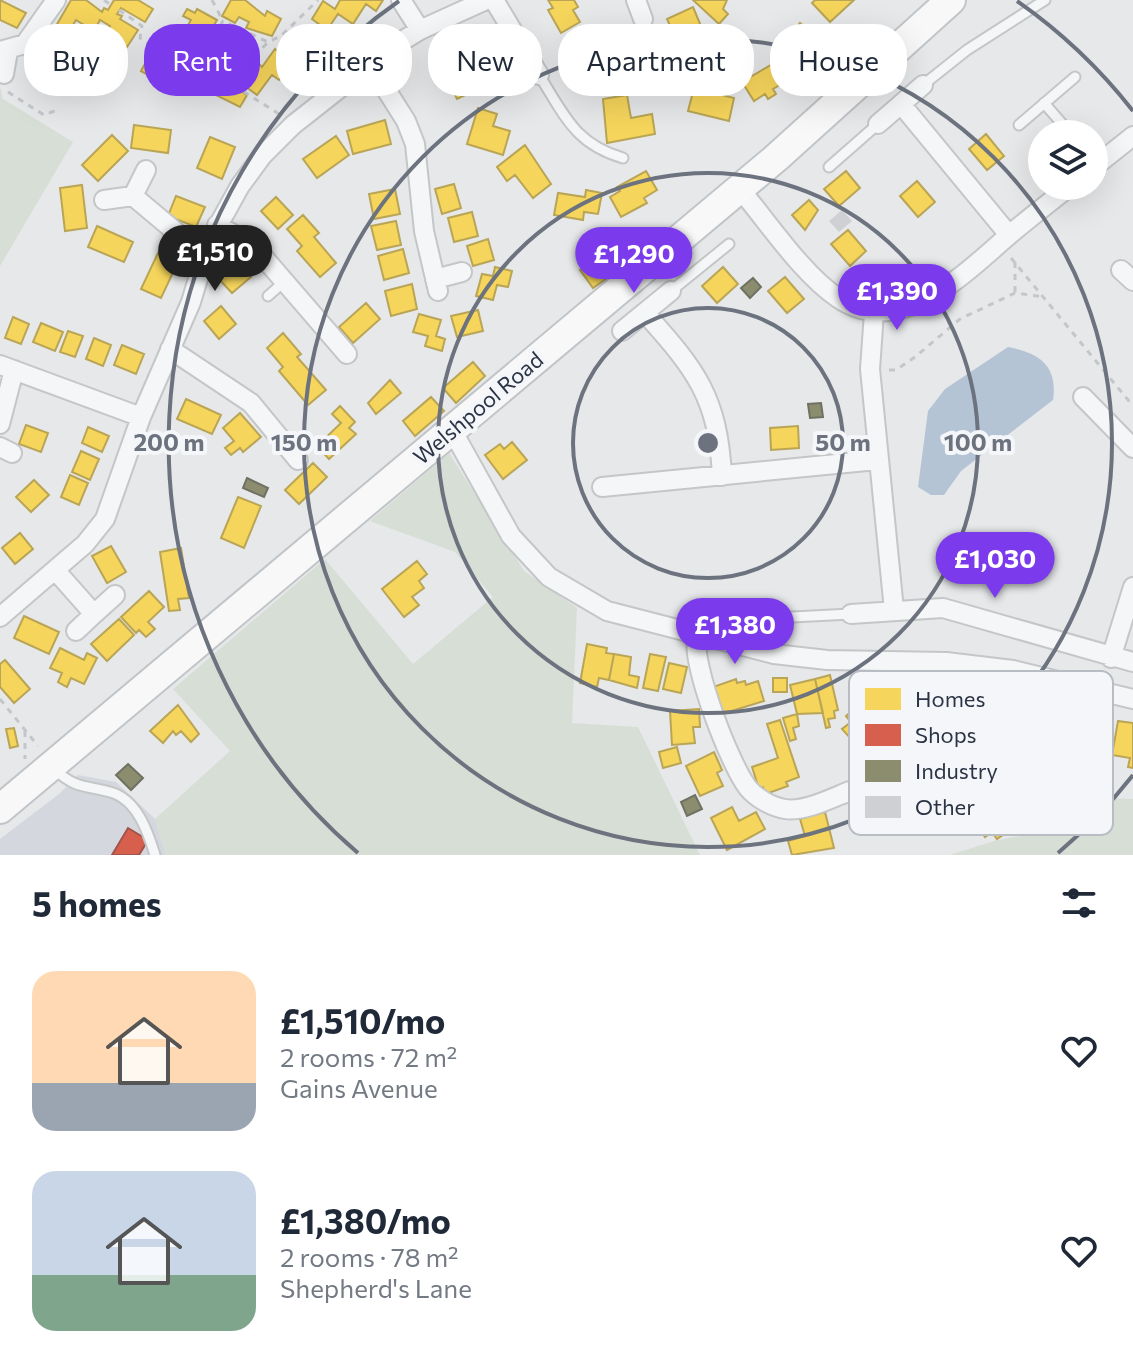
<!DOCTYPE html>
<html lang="en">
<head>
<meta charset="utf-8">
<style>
	body { margin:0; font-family:Commissioner,sans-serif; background:#f2f2f3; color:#1f2937; height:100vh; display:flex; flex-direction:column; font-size:30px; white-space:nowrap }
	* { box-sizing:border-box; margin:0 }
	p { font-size:26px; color:#747a83 }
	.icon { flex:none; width:44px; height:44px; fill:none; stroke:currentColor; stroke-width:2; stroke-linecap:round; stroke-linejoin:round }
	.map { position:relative; height:855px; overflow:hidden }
	.drawer { display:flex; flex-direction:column; background:#fff; flex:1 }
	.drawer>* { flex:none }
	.guide { position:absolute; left:24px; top:24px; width:1086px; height:72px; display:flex; gap:16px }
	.controls { position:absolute; left:1028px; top:120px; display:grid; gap:16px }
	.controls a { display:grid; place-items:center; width:80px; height:80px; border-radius:50%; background:#fff; box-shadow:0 8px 32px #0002; font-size:40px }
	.price { position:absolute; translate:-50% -68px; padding:0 18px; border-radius:28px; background:#7c3aed; color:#fff; font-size:26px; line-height:52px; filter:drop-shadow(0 2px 4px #0008) }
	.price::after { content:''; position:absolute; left:50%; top:48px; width:24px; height:18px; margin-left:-12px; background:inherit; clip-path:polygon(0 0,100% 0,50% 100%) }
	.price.current { background:#222; color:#fff }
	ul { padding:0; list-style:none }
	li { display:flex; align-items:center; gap:24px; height:200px; padding:0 32px }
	li span { display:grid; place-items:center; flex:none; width:224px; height:160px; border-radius:24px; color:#555 }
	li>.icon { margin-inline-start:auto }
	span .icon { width:96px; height:96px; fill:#fffc; stroke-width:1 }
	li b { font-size:34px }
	h2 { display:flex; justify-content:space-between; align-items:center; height:96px; padding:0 32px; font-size:34px }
	.chip { padding:0 28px; border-radius:32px; background:#fff; box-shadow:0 8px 32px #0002; font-size:28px; line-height:72px }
	.chip.current { background:#7c3aed; color:#fff }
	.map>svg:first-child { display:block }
	.built { fill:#d4d7dd }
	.green { fill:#d6ded6 }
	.water { fill:#b4c4d5 }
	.homes { fill:#f6d55c; stroke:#b9a555; stroke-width:2 }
	.shops { fill:#d6604d; stroke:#a3534b; stroke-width:2 }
	.industry { fill:#8c8c6e; stroke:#6f7262; stroke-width:2 }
	.building { fill:#ced0d3 }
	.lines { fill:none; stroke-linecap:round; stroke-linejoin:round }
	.service-casing { stroke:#c4c6c8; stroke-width:13 }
	.minor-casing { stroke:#c4c6c8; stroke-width:22 }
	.primary-casing { stroke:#c2c5c8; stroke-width:32 }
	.path { stroke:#c5c6ca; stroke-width:3; stroke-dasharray:6 6; stroke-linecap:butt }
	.service { stroke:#f5f6f7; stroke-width:9 }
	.minor { stroke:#f5f6f7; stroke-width:18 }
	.primary { stroke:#f8f8f8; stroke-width:28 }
	.ring { fill:none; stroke:#6c737f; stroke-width:4 }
	.labels { text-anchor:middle; stroke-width:8; stroke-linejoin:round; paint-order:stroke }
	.street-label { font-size:22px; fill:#2b3445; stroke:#f4f6f9 }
	.key { fill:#f4f6f9; stroke:#b8bcc3; stroke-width:2 }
	.key-label { font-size:22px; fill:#2b3445 }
	.centre { fill:#6c737f; stroke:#f4f6f9; stroke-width:4 }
	.ring-label { font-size:24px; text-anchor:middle; font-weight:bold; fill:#6c737f; stroke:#f4f6f9; stroke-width:8; stroke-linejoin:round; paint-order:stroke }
</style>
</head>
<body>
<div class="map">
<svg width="1133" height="855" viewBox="0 0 1133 855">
	<rect width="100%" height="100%" fill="#e6e8ea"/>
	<!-- built -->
	<path class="built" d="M78 775 116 782 155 819 166 855H0V839L59 794Z"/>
	<!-- green -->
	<path class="green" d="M0 87 3 99 73 142 0 266Z
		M449 453 524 571 577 608 572 723 638 727 700 855H166L155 819 230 751 173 689 325 559 413 664 493 597 455 552 370 521Z
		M1109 798 1133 799V855H950L994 841 1065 827Z"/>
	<!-- water -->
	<path class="water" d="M1008 347C1040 353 1058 366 1053 400L961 471 944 495H931L918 487 928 411 945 389Z"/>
	<!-- homes -->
	<path class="homes" d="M0 0 26 13 17 28 0 20Z
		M71 0H86L102 12 104 8 108 10 114 0H138L153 9 145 22 121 8 117 14 122 16 120 19 138 30 127 47 105 34 110 26 100 20 94 31 76 20 68 33 56 26Z
		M231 0H245L265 16 267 11 281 19 272 36 246 28 249 22 239 17 235 23 222 16Z
		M340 0H383L376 11 366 4 353 24 338 14 327 30 312 19 323 1 335 9Z
		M548 0H574L578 7 573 10 580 22 561 33 548 10 553 8Z
		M693 0H727L723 9 728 14 719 24Z
		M815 0H854L830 22 812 3Z
		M693 7 706 38 693 44 685 27 673 32 667 19Z
		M187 9 195 13 197 9 217 20 204 43 196 39 191 49 198 53 192 65 187 62 183 68 200 80 203 74 217 82 223 72 234 78 230 85 247 95 240 107 198 86 193 94 163 74 159 81 141 71 149 56 165 65 168 61 174 65 179 57 172 53 191 20 183 16Z
		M800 23 825 45 820 52 813 47 809 53 817 60 808 71 780 48Z
		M593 35 615 76 595 89 579 65 583 63 574 48Z
		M462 46 475 71 470 74 478 89 457 99 444 73 449 70 442 56Z
		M275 49 293 62 279 80 272 75 257 95 242 84 258 63 262 67Z
		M774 63 781 75 786 72 790 79 773 89 776 94 768 99 765 94 754 101 742 82Z
		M694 88 734 98 729 121 688 111Z
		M627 95 631 118 652 114 655 134 607 143 603 99Z
		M478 108 497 114 493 126 510 131 503 155 467 144Z
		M385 120 391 144 353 154 347 131Z
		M134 125 171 130 168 153 131 148Z
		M986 134 1004 156 987 170 969 149Z
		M112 135 128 151 98 181 82 165Z
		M336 136 349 155 317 178 303 159Z
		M210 137 235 147 222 179 197 168Z
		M525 145 551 184 533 198 515 175 507 181 497 167Z
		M646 171 657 190 644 198 647 203 621 217 610 197 620 191 617 187Z
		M846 171 860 188 839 206 824 189Z
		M917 181 935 202 918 217 900 196Z
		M454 184 461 208 442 214 435 189Z
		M82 185 87 228 65 231 60 188Z
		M395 189 400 214 374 219 369 194Z
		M586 190 602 193 598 214 584 212 583 220 554 215 558 193 585 197Z
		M176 196 205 207 196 227 168 216Z
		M276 197 293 215 278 229 261 211Z
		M809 200 818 210 805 230 792 215Z
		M472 212 478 236 454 242 448 218Z
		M303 215 319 233 314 237 336 263 320 277 297 251 302 246 287 229Z
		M396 221 401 245 377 250 371 226Z
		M97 226 133 242 124 262 88 247Z
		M848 230 866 251 850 266 831 244Z
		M488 239 494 260 473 266 467 246Z
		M403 249 409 273 384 280 378 256Z
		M158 253 178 262 161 298 141 289Z
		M597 257 610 276 593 288 580 270Z
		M236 260 251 277 232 293 217 277Z
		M495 267 512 271 508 287 497 285 493 300 476 296 482 274 493 276Z
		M723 267 738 284 717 303 702 286Z
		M785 277 804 299 787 313 768 291Z
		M412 284 417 309 391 316 385 291Z
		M366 303 380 319 353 343 339 327Z
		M221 306 236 324 219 339 204 321Z
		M478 310 483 331 457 337 451 316Z
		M419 314 441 320 436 336 445 339 442 351 425 346 428 336 413 332Z
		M13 317 29 324 21 344 5 338Z
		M41 323 63 332 55 351 33 342Z
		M68 331 83 336 75 357 60 352Z
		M283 333 301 354 297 357 326 390 308 405 279 371 283 367 267 348Z
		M94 338 111 345 103 366 86 359Z
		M122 345 144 354 136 374 114 365Z
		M473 362 485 376 456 403 443 388Z
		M390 380 401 393 376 414 368 403Z
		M431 397 444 411 415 436 403 421Z
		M186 399 221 415 212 434 177 419Z
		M340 406 355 422 349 428 356 434 329 459 317 446 341 423 332 414Z
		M240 413 261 437 243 452 240 448 231 455 225 448 234 441 223 428Z
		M26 425 48 433 41 452 19 444Z
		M798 426 799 448 771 450 770 428Z
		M88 427 109 436 102 452 82 443Z
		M512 442 527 460 503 479 485 455 500 444 504 449Z
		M81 451 99 459 90 480 72 472Z
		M313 463 327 477 299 504 285 490Z
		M70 475 88 483 79 505 61 497Z
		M34 480 49 495 31 512 16 497Z
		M238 497 261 506 244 548 221 538Z
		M20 533 33 549 15 564 2 548Z
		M111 546 126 572 107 583 92 556Z
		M181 548 189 598 178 599 180 610 169 611 160 552Z
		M417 561 427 574 419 581 424 588 412 597 419 605 404 617 382 589Z
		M149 591 164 607 148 622 155 629 146 637 139 630 136 633 121 617Z
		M24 616 59 632 49 654 14 638Z
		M119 619 134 635 107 661 91 644Z
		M587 644 607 648 606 653 614 654 609 680 599 678 597 687 580 683Z
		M60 648 84 660 87 653 97 658 84 684 71 678 67 687 58 682 62 673 50 668Z
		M614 654 631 657 629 675 639 677 637 688 609 680Z
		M650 654 666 657 658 691 643 688Z
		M5 660 30 689 14 703 0 687V664Z
		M669 663 687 667 681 693 663 689Z
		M830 675 838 710 834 711 835 718 828 719 830 727 826 728 815 679Z
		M773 678H787V692H773Z
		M736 679 737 683 745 681 746 685 758 681 764 701 722 714 713 687Z
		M815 679 823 713 797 714 790 685Z
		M178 705 199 734 191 742 181 731 176 735 173 731 163 743 150 731Z
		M699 709 700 727H693L695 743 672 745 670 711Z
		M853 710 880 740 873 747 860 732 851 739 842 729 851 722 846 716Z
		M797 714 799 726 793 728 796 739 790 741 783 718Z
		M780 720 799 777 786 782 788 786 766 794 763 787 759 789 752 767 778 758 767 724Z
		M1118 721 1133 723V768L1128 767 1130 758 1112 755Z
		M14 728 18 746 10 748 6 729Z
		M677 747 681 763 663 768 659 752Z
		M714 752 722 770 717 773 723 786 700 796 686 766Z
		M1000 792 1013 808 1020 802 1030 816 997 839 992 832 985 837 977 826 995 812 988 802Z
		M732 807 739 821 756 812 765 829 727 850 711 818Z
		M825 812 834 848 792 855 788 841 805 836 800 819Z"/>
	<!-- shops -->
	<path class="shops" d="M128 828 148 840 139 855H112Z"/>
	<!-- industry -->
	<path class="industry" d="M753 278 761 287 750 298 741 288Z
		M821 403 823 417 810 418 808 404Z
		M247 478 268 488 264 497 243 488Z
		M128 764 143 778 131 790 116 775Z
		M695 795 702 809 687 816 681 802Z"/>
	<!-- building -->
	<path class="building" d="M842 210 852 221 839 232 829 221Z"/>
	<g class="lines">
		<defs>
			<path id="service" d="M40 27 84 52
				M539 75C565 116 575 144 623 158
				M923 85 967 50 1045 0
				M1044 103 1071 134
				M1019 125 1075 77
				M829 167 878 124
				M671 291 729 244
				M268 296 285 281
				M732 620 851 614
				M54 769C76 789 84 785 110 792 137 799 148 832 155 855"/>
			<path id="minor" d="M401 0 420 30
				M494 0 539 75
				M636 0 643 19
				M0 51 25 44 56 0
				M370 64 406 121 415 144 424 231 438 291
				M4 74 8 51
				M901 104 1009 235
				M878 124 923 85
				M1094 167 1133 136
				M739 188C768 222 802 274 838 298 900 340 963 275 1008 236 1028 219 1049 203 1070 186
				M133 196 183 238 209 242
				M104 200 133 196 146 170
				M217 225 253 245 347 354
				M1121 270 1133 281
				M435 279 462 272
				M645 313C696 370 718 397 722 476
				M874 313 870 369 894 610
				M622 331 671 291
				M170 349 251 403 298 460
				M0 365 141 417
				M1083 397 1133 448
				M0 424 14 370
				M452 430 511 536 549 577 607 611 774 654 827 660 946 662 1013 670 1133 699
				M0 447 12 453
				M602 487 877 460
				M56 571 94 614 115 595
				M851 614 943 608 1133 662
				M0 617 85 544 105 519 141 417 191 302 209 242 240 186 262 156 293 125 392 47 420 30 486 0
				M76 631 94 614
				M697 637C691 664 730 765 748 788 756 798 772 807 785 809 805 812 832 798 850 791
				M1111 658 1133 587"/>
			<path id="primary" d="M0 809 776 158 951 0"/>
		</defs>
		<!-- service casing -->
		<use href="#service" class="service-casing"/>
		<!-- minor casing -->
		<use href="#minor" class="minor-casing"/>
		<!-- primary casing -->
		<use href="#primary" class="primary-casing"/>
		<!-- path -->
		<path class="path" d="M104 0 111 5
			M212 0 223 21
			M119 10 142 26 140 38 177 61
			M238 74 268 42
			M8 92 44 115 57 110
			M279 114 238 88V74L210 65 195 68 223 21 268 42 281 36 318 0
			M1011 258 1133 406
			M1015 262V293
			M889 370H896L915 357 960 319 1015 293 1045 297
			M0 699 38 746
			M25 731V759"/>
		<!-- service -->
		<use href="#service" class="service"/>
		<!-- minor -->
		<use href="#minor" class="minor"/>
		<!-- primary -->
		<use href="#primary" class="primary"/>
	</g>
	<!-- distance rings -->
	<g class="ring">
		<circle cx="708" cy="443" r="135"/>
		<circle cx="708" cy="443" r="270"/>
		<circle cx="708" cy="443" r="404"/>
		<path d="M1133 775A539 539 0 0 1 1058 853M358 853A539 539 0 0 1 399 1M1017 1A539 539 0 0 1 1133 111"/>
	</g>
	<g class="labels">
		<!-- street labels -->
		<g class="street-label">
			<text transform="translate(478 408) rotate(-40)" y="8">Welshpool Road</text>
		</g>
	</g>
	<!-- legend -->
	<rect x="849" y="671" width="264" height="164" rx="12" class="key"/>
	<rect x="865" y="688" width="36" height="22" fill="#f6d55c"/>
	<rect x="865" y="724" width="36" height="22" fill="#d6604d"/>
	<rect x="865" y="760" width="36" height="22" fill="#8c8c6e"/>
	<rect x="865" y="796" width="36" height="22" fill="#ced0d3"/>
	<g class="key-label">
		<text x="915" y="707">Homes</text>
		<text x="915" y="743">Shops</text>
		<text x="915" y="779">Industry</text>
		<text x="915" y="815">Other</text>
	</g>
	<circle cx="708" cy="443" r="12" class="centre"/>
	<g class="ring-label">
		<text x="843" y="451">50 m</text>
		<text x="978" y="451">100 m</text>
		<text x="169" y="451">200 m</text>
		<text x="304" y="451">150 m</text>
	</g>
</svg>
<div class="controls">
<a><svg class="icon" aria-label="layers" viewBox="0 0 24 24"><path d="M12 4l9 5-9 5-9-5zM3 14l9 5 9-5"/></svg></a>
</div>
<b class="price current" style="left:215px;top:293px">£1,510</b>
<b class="price" style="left:634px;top:295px">£1,290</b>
<b class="price" style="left:897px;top:332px">£1,390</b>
<b class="price" style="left:995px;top:600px">£1,030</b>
<b class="price" style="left:735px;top:666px">£1,380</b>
<div class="guide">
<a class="chip">Buy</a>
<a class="chip current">Rent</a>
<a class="chip">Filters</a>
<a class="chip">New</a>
<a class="chip">Apartment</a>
<a class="chip">House</a>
</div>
</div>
<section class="drawer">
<h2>5 homes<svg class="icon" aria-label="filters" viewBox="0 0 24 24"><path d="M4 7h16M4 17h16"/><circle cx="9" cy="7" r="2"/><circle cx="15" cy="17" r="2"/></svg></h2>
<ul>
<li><span style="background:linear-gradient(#ffd9b3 70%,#9aa5b1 0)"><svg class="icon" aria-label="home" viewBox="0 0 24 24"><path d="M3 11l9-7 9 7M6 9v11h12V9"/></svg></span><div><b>£1,510/mo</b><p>2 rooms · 72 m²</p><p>Gains Avenue</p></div><svg class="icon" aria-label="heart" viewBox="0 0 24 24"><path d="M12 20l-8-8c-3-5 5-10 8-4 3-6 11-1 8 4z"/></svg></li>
<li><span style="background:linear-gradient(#c9d6e8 65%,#7fa58c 0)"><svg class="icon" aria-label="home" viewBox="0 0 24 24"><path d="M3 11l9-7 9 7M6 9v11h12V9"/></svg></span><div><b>£1,380/mo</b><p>2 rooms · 78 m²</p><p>Shepherd's Lane</p></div><svg class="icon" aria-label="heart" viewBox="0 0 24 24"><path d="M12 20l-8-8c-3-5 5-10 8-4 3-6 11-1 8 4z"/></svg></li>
</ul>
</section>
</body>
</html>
